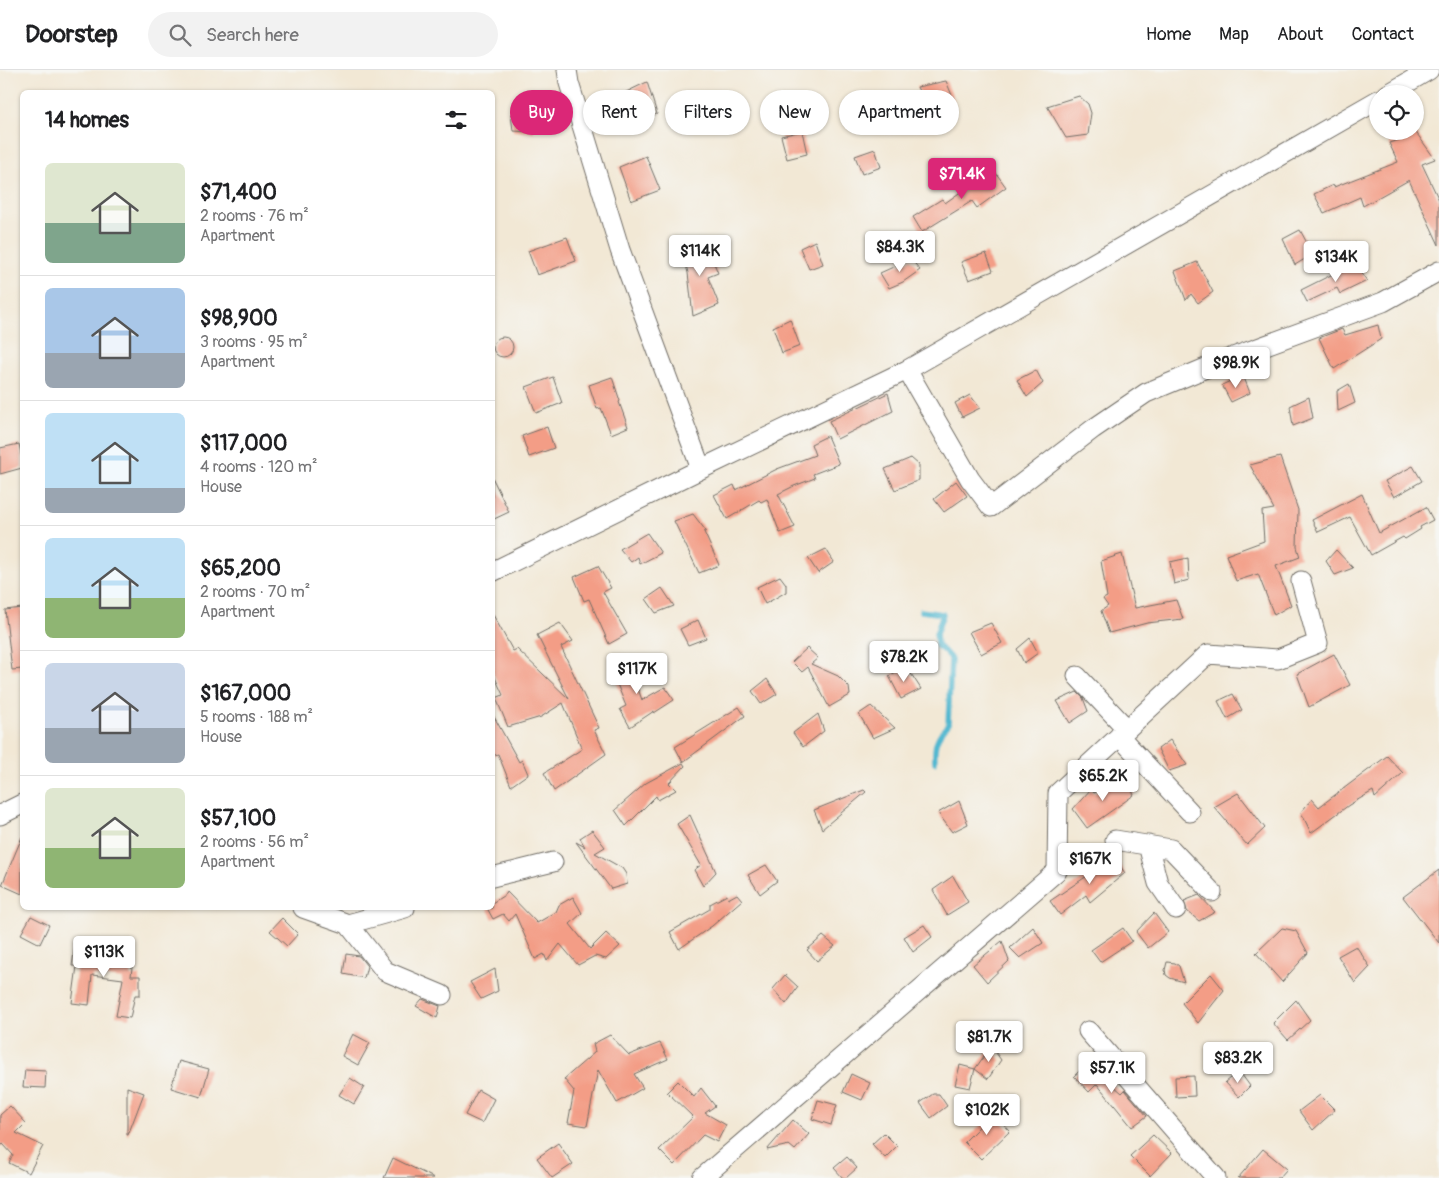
<!DOCTYPE html>
<html lang="en">
<head>
<meta charset="utf-8">
<style>
	body { margin:0; font-family:Pangolin,sans-serif; background:#f2f2f2; color:#202124; height:100vh; display:flex; flex-direction:column; font-size:19px; white-space:nowrap }
	* { box-sizing:border-box; margin:0 }
	p { font-size:16px; color:#757577 }
	.icon { flex:none; width:28px; height:28px; fill:none; stroke:currentColor; stroke-width:2; stroke-linecap:round; stroke-linejoin:round }
	.map { position:relative; flex:1; overflow:hidden }
	.drawer { position:absolute; left:20px; top:20px; width:475px; height:820px; display:flex; flex-direction:column; background:#fff; border-radius:8px; box-shadow:0 1px 4px #0004 }
	.drawer>* { flex:none }
	.banner { position:absolute; left:510px; top:20px; width:475px; height:45px; display:flex; gap:10px }
	.controls { position:absolute; left:1369px; top:15px; display:grid; gap:10px }
	.controls a { display:grid; place-items:center; width:55px; height:55px; border-radius:50%; background:#fff; box-shadow:0 1px 4px #0004; font-size:25px }
	.price { position:absolute; translate:-50% -42px; padding:0 11px; border-radius:5px; background:#fff; color:#222; font-size:16px; line-height:32px; filter:drop-shadow(0 1px 2px #0008) }
	.price::after { content:''; position:absolute; left:50%; top:30px; width:15px; height:11px; margin-left:-8px; background:inherit; clip-path:polygon(0 0,100% 0,50% 100%) }
	.price.active { background:#db2777; color:#fff }
	ul { padding:0; list-style:none }
	li { display:flex; align-items:center; gap:15px; height:125px; padding:0 25px }
	li+li { border-top:1px solid #e0e0e0 }
	li span { display:grid; place-items:center; flex:none; width:140px; height:100px; border-radius:8px; color:#555 }
	li>.icon { margin-inline-start:auto }
	span .icon { width:60px; height:60px; fill:#fffc; stroke-width:1 }
	li b { font-size:21px }
	h2 { display:flex; justify-content:space-between; align-items:center; height:60px; padding:0 25px; font-size:21px }
	.pill { padding:0 18px; border-radius:22px; background:#fff; box-shadow:0 1px 4px #0004; font-size:18px; line-height:45px }
	.pill.active { background:#db2777; color:#fff }
	header { display:flex; align-items:center; gap:30px; box-sizing:border-box; height:70px; padding:0 25px; background:#fff; border-bottom:1px solid #e0e0e0 }
	header strong { font-size:24px }
	nav { display:flex; gap:28px; margin-inline-start:auto; font-size:18px }
	.search { width:350px; height:45px; background:#f2f2f2; display:flex; align-items:center; gap:12px; box-sizing:border-box; padding:0 18px; border-radius:28px; color:#757577; font-size:19px }
	.map>svg:first-child { display:block }
	.lines { fill:none; stroke-linecap:round; stroke-linejoin:round }
	.stream { stroke:#52b8d0; stroke-width:5.5 }
	.building { fill:#f39d86 }
	.minor-casing { stroke:#716d66; stroke-width:21 }
	.minor { stroke:#fff; stroke-width:19 }
</style>
</head>
<body>
<header>
<strong>Doorstep</strong>
<div class="search"><svg class="icon" aria-label="search" viewBox="0 0 24 24"><circle cx="10" cy="10" r="6"/><path d="M15 15l6 6"/></svg>Search here</div>
<nav><a>Home</a><a>Map</a><a>About</a><a>Contact</a></nav>
</header>
<div class="map">
<svg width="1439" height="1108" viewBox="0 0 1439 1108">
	<rect width="100%" height="100%" fill="#f6f6f2"/>
	<filter id="ink" filterUnits="userSpaceOnUse"><feTurbulence type="fractalNoise" baseFrequency=".02" numOctaves="2"/><feDisplacementMap in="SourceGraphic" scale="10" xChannelSelector="R" yChannelSelector="G"/><feConvolveMatrix kernelMatrix="1 2 1 2 8 2 1 2 1" color-interpolation-filters="sRGB"/></filter>
	<filter id="wash" filterUnits="userSpaceOnUse"><feTurbulence type="fractalNoise" baseFrequency=".0096" numOctaves="4" result="noise"/><feDisplacementMap in="SourceGraphic" scale="20" xChannelSelector="R" yChannelSelector="G"/><feGaussianBlur stdDeviation="1.12" result="paint"/><feColorMatrix in="noise" values="0 0 0 0 0 0 0 0 0 0 0 0 0 0 0 0 0 1.4 0 .05"/><feComposite in="paint" operator="in"/></filter>
	<g filter="url(#wash)">
		<rect width="100%" height="100%" fill="#f2e8d5"/>
		<g class="lines">
			<!-- stream -->
			<path class="stream" d="M921 541 943 544 936 564 937 576 944 581 951 589 948 655C936 667 934 675 935 692"/>
		</g>
		<g id="blocks">
			<!-- building -->
			<path class="building" d="M946 11 954 30 926 36 917 17Z
				M647 12 657 44 628 56 620 25Z
				M1079 26 1088 34 1091 43 1088 65 1066 68 1047 36Z
				M511 44 531 45 534 62 513 61Z
				M802 61 807 84 787 89 781 66Z
				M1394 61H1415L1435 89 1422 94 1439 130V175L1409 110 1363 136 1360 127 1324 143 1314 124 1333 115 1334 117 1398 92 1389 73 1399 70Z
				M875 79 881 97 862 104 855 86Z
				M646 86 660 120 631 131 619 97Z
				M993 99 1006 117 977 138 972 131 922 162 913 147 942 129 945 133Z
				M1300 160 1313 184 1295 195 1283 169Z
				M567 167 576 191 537 205 528 181Z
				M705 171 718 203 708 207 719 235 693 246 688 203 682 179Z
				M815 171 823 194 809 199 800 178Z
				M986 183 993 201 969 210 961 192Z
				M911 189 920 200 903 212 889 218 880 203Z
				M1197 192 1213 222 1198 233 1191 224 1186 230 1175 201Z
				M1355 193 1367 211 1340 224 1337 218 1307 232 1301 220Z
				M790 249 800 276 782 283 773 257Z
				M1378 255 1381 269 1334 299 1319 268 1342 259 1345 265Z
				M493 277a10 10 0 1 1 20 0a10 10 0 1 1-20 0Z
				M1036 300 1043 313 1027 327 1017 310Z
				M1243 305 1250 323 1231 332 1222 315Z
				M553 307 562 333 536 343 526 317Z
				M612 307 620 331 619 332 628 357 611 364 601 338 597 339 589 315Z
				M1349 314 1355 333 1338 341 1337 321Z
				M888 323 893 341 837 369 829 351Z
				M970 325 980 338 962 347 955 333Z
				M1309 327 1313 348 1293 356 1290 336Z
				M547 357 554 378 529 387 522 366Z
				M827 366 839 394 813 404 815 408 794 416 778 424 795 457 780 463 767 429 761 432 759 430 727 449 714 425 734 415 736 420 777 399 815 385 811 374Z
				M19 374 22 388V398L0 404V378Z
				M1280 387 1298 440 1297 477 1300 487 1276 496 1291 535 1274 545 1258 504 1236 511 1226 485 1264 471 1262 441 1274 439 1250 395Z
				M911 388 919 395V410L895 420 885 399Z
				M1413 396 1422 411 1394 427 1385 411Z
				M492 407 509 442 492 450Z
				M956 411 967 426 944 442 934 429Z
				M1362 424 1379 463 1426 437 1433 450 1420 457 1421 459 1405 469 1403 467 1371 485 1350 447 1318 462 1312 450Z
				M693 444 706 461 704 462 719 495 699 503 674 451Z
				M647 463 661 483 640 494 638 487 631 492 620 479Z
				M826 479 834 492 818 503 808 488Z
				M1336 480 1353 498 1335 505 1326 491Z
				M1122 484 1135 538 1176 530 1183 549 1147 553 1109 563 1101 541 1108 536 1103 529 1107 527 1101 491Z
				M1188 488 1189 510 1174 514 1170 492Z
				M598 496 611 518 603 522 627 564 609 574 589 529 584 531 574 507Z
				M780 506 786 514V522L765 534 757 517Z
				M662 518 674 536 656 543 646 529Z
				M22 538V599L12 600 5 540Z
				M492 543 513 581 517 579 569 629 537 565 560 553 573 571 561 577 599 658 594 660 606 684 554 721 544 703 582 679 563 633 541 647 508 657 496 628 503 625 492 601Z
				M698 550 706 568 688 575 680 559Z
				M991 553 1002 573 981 584 969 562Z
				M1030 568 1038 583 1024 593 1017 579Z
				M807 578 818 588 811 594 838 606 849 617 850 625 829 637 808 597 802 602 792 592Z
				M1334 584 1350 615 1309 637 1297 604Z
				M627 588 642 630 665 617 674 630 654 643V641L630 657 620 639 626 636 610 597Z
				M906 596 921 619 901 629 889 606Z
				M767 609 777 624 761 634 752 621Z
				M1077 622 1083 628 1088 641 1070 653 1057 631Z
				M1233 624 1242 640 1227 649 1218 631Z
				M871 636 895 658 873 668 859 644Z
				M739 637 745 646 683 692 675 677Z
				M492 643 519 692 522 690 528 704 511 716 498 684 492 686Z
				M818 644 824 661 803 677 793 663Z
				M1170 670 1187 695 1169 701 1158 679Z
				M1387 686 1403 703 1375 728 1373 721 1349 735 1311 763 1301 742 1312 729 1319 737Z
				M683 693 685 696 669 713 676 720 658 730 656 726 626 756 615 740 646 713Z
				M1125 706 1134 725 1087 758 1073 739 1091 719 1094 723Z
				M864 720 866 722 822 759 814 740Z
				M1238 723 1265 758 1247 775 1214 737Z
				M959 731 968 754 952 762 938 743Z
				M690 745 716 802 703 816 694 800 701 795 677 754Z
				M592 760 605 777 595 783 622 798 626 804 627 814 611 819 576 772 585 777 580 768Z
				M22 767V824L2 815Z
				M1113 786 1125 803 1090 832 1086 825 1060 845 1050 831 1090 804 1087 800Z
				M766 795 777 811 760 824 748 805Z
				M1439 800V873L1403 827Z
				M953 806 968 832 947 845 933 820Z
				M507 822 537 853 556 842 559 835 573 827 582 843 570 854 590 879 606 863 620 876 606 889 595 886 578 895 560 874 547 891 544 884 535 889 515 844 509 851 503 844 493 849 487 838H492V833L506 824Z
				M737 824 742 830 712 856 679 879 670 862 710 839V834L727 825 728 829Z
				M1199 825 1215 842 1199 851 1187 841 1184 831Z
				M1154 843 1168 862 1148 878 1136 862Z
				M31 846 49 855 40 874 21 864Z
				M282 848 298 864 287 876 270 861Z
				M924 855 932 867 913 882 904 867Z
				M1033 857 1043 873 1020 888 1010 878Z
				M1123 858 1132 871 1100 892 1091 880Z
				M1282 858 1296 861 1308 883 1282 912 1256 883Z
				M823 866 835 876 817 891 807 880Z
				M1002 871 1009 891 987 912 973 895Z
				M75 875 92 877 91 884 133 889 131 906H140V925H135L130 948 116 946 123 909 92 905 89 935 72 933 77 896H72Z
				M1356 876 1370 897 1355 913 1338 886Z
				M346 884 359 886 367 896 364 908 343 904Z
				M1167 892 1175 893 1179 896 1184 912 1170 908 1166 905 1165 900Z
				M495 899 498 921 481 929 470 912Z
				M1211 904 1224 920 1198 953 1182 933Z
				M785 905 798 917 786 934 773 919Z
				M422 929 440 936 437 948 416 936Z
				M1296 930 1310 950 1288 970 1273 953Z
				M353 964 370 973 358 995 342 986Z
				M610 965 629 985 660 973 668 989 634 1004 643 1018 617 1033 598 1000 587 1056 568 1053 574 1021 564 1009 595 982 593 974Z
				M991 976 1001 990 988 1009 975 999Z
				M179 991 209 999 201 1027 171 1018Z
				M1088 993 1122 1023 1125 1020 1147 1046 1132 1057 1097 1014 1089 1022 1074 1006Z
				M960 995 975 999 970 1018 955 1015Z
				M25 1000 46 1001 45 1018 23 1017Z
				M1239 1001 1250 1016 1239 1027 1225 1012Z
				M851 1004 870 1013 862 1030 843 1022Z
				M1194 1006 1195 1026 1176 1027 1175 1007Z
				M350 1008 364 1017 354 1034 339 1025Z
				M678 1011 694 1027 701 1018 715 1036 705 1043 726 1055 717 1072 703 1065 674 1095 659 1080 693 1047 667 1022Z
				M127 1017 144 1023 128 1065H127Z
				M478 1020 494 1029 482 1053 465 1045Z
				M933 1024H939L947 1036 931 1048 920 1033Z
				M1320 1025 1335 1040 1313 1060 1299 1041Z
				M818 1030 837 1035 831 1055 812 1049Z
				M10 1036 26 1053 16 1063 43 1076 29 1103 9 1093 13 1085 3 1074 0 1077V1045Z
				M993 1043 1010 1061 981 1089 964 1072Z
				M793 1050 809 1064 795 1080 789 1075 767 1080Z
				M884 1063 897 1076 885 1088 872 1074Z
				M1153 1065 1172 1083 1150 1106 1130 1086Z
				M558 1073 573 1094 552 1108 537 1088Z
				M1263 1079 1287 1099 1279 1108H1238Z
				M847 1087 857 1098 846 1108H843L834 1098Z
				M393 1088 434 1108H384Z"/>
		</g>
	</g>
	<g filter="url(#ink)">
		<use href="#blocks" fill-opacity="0" stroke="#716d66" stroke-width="1"/>
		<g class="lines">
			<defs>
				<path id="minor" d="M567 0 569 13 620 180 701 399
					M1388 24 1429 0
					M907 300 970 409 991 437 1093 359 1146 323 1225 290 1383 232 1439 201
					M492 502 701 399 907 300 1378 30
					M1077 606 1127 659
					M1119 666 1190 742
					M0 745 22 734
					M1115 770 1171 779 1212 822
					M1148 775 1158 813 1176 839
					M492 807 553 792
					M303 838 348 854 385 901 442 925
					M348 854 405 838
					M1088 961 1216 1108
					M702 1108 1057 801 1058 723 1208 584 1278 589 1318 573 1301 511"/>
			</defs>
			<!-- minor casing -->
			<use href="#minor" class="minor-casing"/>
			<!-- minor -->
			<use href="#minor" class="minor"/>
		</g>
	</g>
</svg>
<div class="controls">
<a><svg class="icon" aria-label="locate" viewBox="0 0 24 24"><circle cx="12" cy="12" r="6"/><path d="M12 2v4M12 18v4M2 12h4M18 12h4"/></svg></a>
</div>
<b class="price active" style="left:962px;top:130px">$71.4K</b>
<b class="price" style="left:900px;top:203px">$84.3K</b>
<b class="price" style="left:700px;top:207px">$114K</b>
<b class="price" style="left:1336px;top:213px">$134K</b>
<b class="price" style="left:1236px;top:319px">$98.9K</b>
<b class="price" style="left:904px;top:613px">$78.2K</b>
<b class="price" style="left:637px;top:625px">$117K</b>
<b class="price" style="left:1103px;top:732px">$65.2K</b>
<b class="price" style="left:1090px;top:815px">$167K</b>
<b class="price" style="left:104px;top:908px">$113K</b>
<b class="price" style="left:989px;top:993px">$81.7K</b>
<b class="price" style="left:1238px;top:1014px">$83.2K</b>
<b class="price" style="left:1112px;top:1024px">$57.1K</b>
<b class="price" style="left:987px;top:1066px">$102K</b>
<div class="banner">
<a class="pill active">Buy</a>
<a class="pill">Rent</a>
<a class="pill">Filters</a>
<a class="pill">New</a>
<a class="pill">Apartment</a>
</div>
<section class="drawer">
<h2>14 homes<svg class="icon" aria-label="filters" viewBox="0 0 24 24"><path d="M4 7h16M4 17h16"/><circle cx="9" cy="7" r="2"/><circle cx="15" cy="17" r="2"/></svg></h2>
<ul>
<li><span style="background:linear-gradient(#dfe7d0 60%,#7fa58c 0)"><svg class="icon" aria-label="home" viewBox="0 0 24 24"><path d="M3 11l9-7 9 7M6 9v11h12V9"/></svg></span><div><b>$71,400</b><p>2 rooms · 76 m²</p><p>Apartment</p></div></li>
<li><span style="background:linear-gradient(#a9c7e8 65%,#9aa5b1 0)"><svg class="icon" aria-label="home" viewBox="0 0 24 24"><path d="M3 11l9-7 9 7M6 9v11h12V9"/></svg></span><div><b>$98,900</b><p>3 rooms · 95 m²</p><p>Apartment</p></div></li>
<li><span style="background:linear-gradient(#bfe0f5 75%,#9aa5b1 0)"><svg class="icon" aria-label="home" viewBox="0 0 24 24"><path d="M3 11l9-7 9 7M6 9v11h12V9"/></svg></span><div><b>$117,000</b><p>4 rooms · 120 m²</p><p>House</p></div></li>
<li><span style="background:linear-gradient(#bfe0f5 60%,#8fb573 0)"><svg class="icon" aria-label="home" viewBox="0 0 24 24"><path d="M3 11l9-7 9 7M6 9v11h12V9"/></svg></span><div><b>$65,200</b><p>2 rooms · 70 m²</p><p>Apartment</p></div></li>
<li><span style="background:linear-gradient(#c9d6e8 65%,#9aa5b1 0)"><svg class="icon" aria-label="home" viewBox="0 0 24 24"><path d="M3 11l9-7 9 7M6 9v11h12V9"/></svg></span><div><b>$167,000</b><p>5 rooms · 188 m²</p><p>House</p></div></li>
<li><span style="background:linear-gradient(#dfe7d0 60%,#8fb573 0)"><svg class="icon" aria-label="home" viewBox="0 0 24 24"><path d="M3 11l9-7 9 7M6 9v11h12V9"/></svg></span><div><b>$57,100</b><p>2 rooms · 56 m²</p><p>Apartment</p></div></li>
</ul>
</section>
</div>
</body>
</html>
